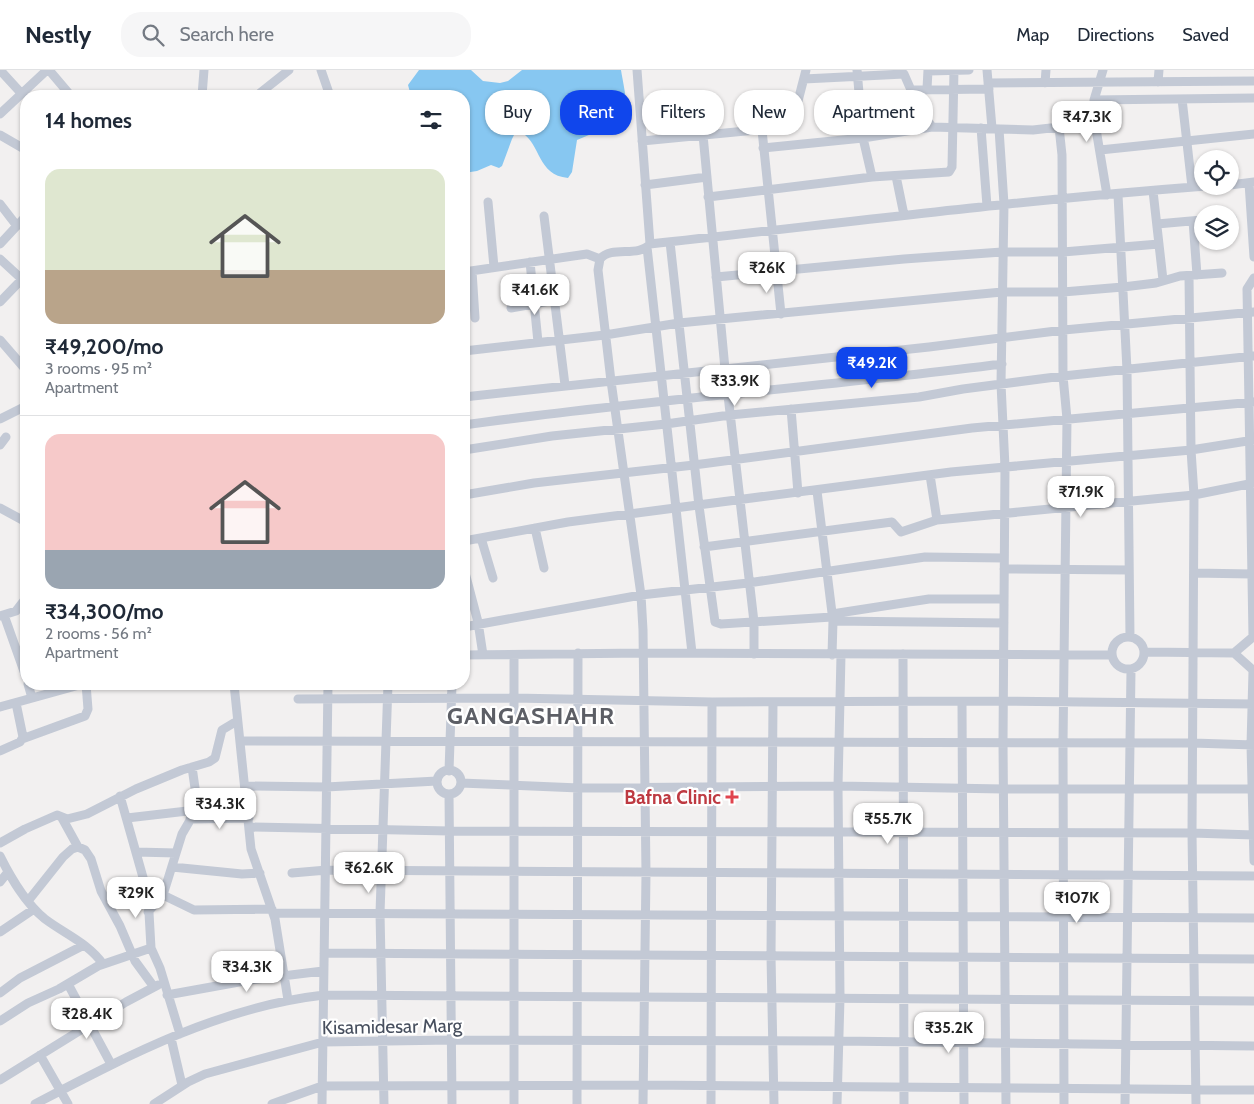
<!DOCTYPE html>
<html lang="en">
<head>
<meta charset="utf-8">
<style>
	body { margin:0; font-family:Cabin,sans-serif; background:#f6f6f7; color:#1f2937; height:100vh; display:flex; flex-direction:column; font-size:19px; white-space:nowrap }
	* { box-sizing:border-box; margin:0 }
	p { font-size:16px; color:#747a83 }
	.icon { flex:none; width:28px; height:28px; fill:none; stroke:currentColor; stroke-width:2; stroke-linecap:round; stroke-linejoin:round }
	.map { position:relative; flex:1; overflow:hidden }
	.panel { position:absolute; left:20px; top:20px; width:450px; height:600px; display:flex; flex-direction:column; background:#fff; border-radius:20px; box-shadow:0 1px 4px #0004 }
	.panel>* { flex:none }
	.top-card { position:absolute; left:485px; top:20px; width:475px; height:45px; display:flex; gap:10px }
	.fabs { position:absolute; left:1194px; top:80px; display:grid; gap:10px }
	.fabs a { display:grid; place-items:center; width:45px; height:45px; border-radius:50%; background:#fff; box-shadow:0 1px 4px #0004; font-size:25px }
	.price { position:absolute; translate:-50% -42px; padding:0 11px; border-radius:10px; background:#fff; color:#222; font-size:16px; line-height:32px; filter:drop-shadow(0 1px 2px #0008) }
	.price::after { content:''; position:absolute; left:50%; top:30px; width:15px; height:11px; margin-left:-8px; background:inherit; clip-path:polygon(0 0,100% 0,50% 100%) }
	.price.on { background:#1046ec; color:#fff }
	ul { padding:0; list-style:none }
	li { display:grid; align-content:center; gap:10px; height:265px; padding:0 25px }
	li+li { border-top:1px solid #e0e1e3 }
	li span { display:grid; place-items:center; height:155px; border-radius:15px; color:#555 }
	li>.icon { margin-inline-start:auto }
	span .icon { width:90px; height:90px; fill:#fffc; stroke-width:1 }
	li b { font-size:21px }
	h2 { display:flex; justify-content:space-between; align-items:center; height:60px; padding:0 25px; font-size:21px }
	.chip { padding:0 18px; border-radius:20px; background:#fff; box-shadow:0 1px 4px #0004; font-size:18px; line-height:45px }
	.chip.on { background:#1046ec; color:#fff }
	header { display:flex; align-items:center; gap:30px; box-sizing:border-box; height:70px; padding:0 25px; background:#fff; border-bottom:1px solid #e0e1e3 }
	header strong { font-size:24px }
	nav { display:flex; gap:28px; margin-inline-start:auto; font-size:18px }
	.search { width:350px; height:45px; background:#f6f6f7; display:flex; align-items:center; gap:12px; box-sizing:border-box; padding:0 18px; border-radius:20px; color:#747a83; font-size:19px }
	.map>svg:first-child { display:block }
	.water { fill:#87c7f1 }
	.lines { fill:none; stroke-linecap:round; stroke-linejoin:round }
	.minor { stroke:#c3c9d5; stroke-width:9 }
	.health-dot { fill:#e0444e; stroke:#fff; stroke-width:2 }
	.labels { text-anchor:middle; stroke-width:4.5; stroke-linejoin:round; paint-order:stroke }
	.health-label { font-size:19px; font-weight:bold; fill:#be3a42; stroke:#fff; text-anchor:end }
	.street-label { font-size:19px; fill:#474f5e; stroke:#fff }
	.district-label { font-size:24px; font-weight:bold; letter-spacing:1px; fill:#5c5e65; stroke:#fff }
</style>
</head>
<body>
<header>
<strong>Nestly</strong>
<div class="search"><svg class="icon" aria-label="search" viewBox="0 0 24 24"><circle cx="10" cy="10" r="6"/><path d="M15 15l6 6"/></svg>Search here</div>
<nav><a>Map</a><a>Directions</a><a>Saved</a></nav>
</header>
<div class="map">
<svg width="1254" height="1034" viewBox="0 0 1254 1034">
	<rect width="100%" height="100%" fill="#f2f0f0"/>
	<!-- water -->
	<path class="water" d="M419 0H471L483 11 500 13 508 11 522 0H621C624 19 632 47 620 63L596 62 577 70 572 102 568 108C537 105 541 74 522 63L514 65 512 69 502 96 499 98 491 95 477 101 464 103V26H411L408 15Z"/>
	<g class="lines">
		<!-- minor -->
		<path class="minor" d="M0 0 21 23
			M49 0 71 26
			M321 0 330 26
			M637 0 650 174C638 188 612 175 600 189L598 200 611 311 641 525 643 560 646 803 643 1034
			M857 0 863 68 872 107
			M987 0 992 58
			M1103 0 1094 30 1095 53 1107 125
			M928 1 969 0
			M804 9 904 4 918 36 932 57
			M1158 12 1159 0
			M988 13 1254 11
			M1045 13 1046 0
			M927 19 928 0
			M912 20 989 19
			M260 23 289 0
			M202 26 204 0
			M1182 29 1192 117
			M1094 30 1254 28
			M0 44 47 0
			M1059 57 1062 85 1063 306 1067 349 1063 673 1064 1034
			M981 58 987 136
			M999 59 1004 134 1001 314 1005 397 1003 672 1006 1034
			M762 60 781 244
			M0 65 26 80
			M703 65 725 299 754 552V584
			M642 71 788 57 792 54 806 0
			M763 78 863 68 932 57 1033 60 1095 53
			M1100 80 1254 64
			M896 106 904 145
			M1249 113 1254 187
			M645 115 707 107
			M1230 115 1254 112
			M1153 121 1163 210
			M1118 125 1127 300 1130 567
			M708 127 872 107 949 102 952 97 954 0
			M488 132 494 197
			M0 134 17 156
			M544 146 565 315
			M1230 148H1232
			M1193 151 1197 205
			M1157 154 1202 150
			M670 172 699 436 715 552 721 554 832 547
			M0 174 26 146
			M650 174C835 154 1020 130 1206 116
			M647 177 692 583
			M0 189 25 212
			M530 192 538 272
			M472 201 475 248
			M464 202 587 184 600 189
			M1189 206 1191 380 1194 425 1192 763 1196 1034
			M716 207 904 189 1002 182H1063L1159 174
			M0 232 26 205
			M511 238 555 230
			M0 270 26 300
			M464 281 605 265 679 253 1002 222H1063L1123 217 1156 213 1180 206 1222 203
			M464 327 929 277 1064 260 1254 242
			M791 339 798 423
			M0 349 26 336
			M464 355C643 330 823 317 1002 294
			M0 375 6 367
			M464 380 552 366 666 354 730 345 919 327 963 319 1063 306 1254 286
			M930 405 937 450
			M817 421 833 551 832 585
			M464 425 534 413 694 395 972 358 1254 332
			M0 438 26 452
			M535 458 544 498
			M481 468 493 508
			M464 471 568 452 951 402 1191 380 1254 370
			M704 477 892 452 901 462 937 450 1194 425 1254 413
			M464 499 478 552 483 585
			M1004 499 1129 500
			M1194 503 1252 504
			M832 544 929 529H1004
			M4 545 26 607
			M0 546 16 541 26 528
			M833 551 1004 553
			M464 557 641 525 748 513 925 487 1004 488
			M1253 566 1247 219 1254 208
			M1112 583a16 16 0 1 1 32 0a16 16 0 1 1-32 0Z
			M1145 582 1234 583 1254 566
			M1234 583 1254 601
			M903 584 904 1034
			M464 585 644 583 1112 585
			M514 585V1034
			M1253 601 1251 675 1254 791
			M28 614 32 628
			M234 614 251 779 275 849 288 930
			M298 629 514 628 712 632 1004 631 1254 634
			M773 632 771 886 774 1034
			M962 632 964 1034
			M0 637 83 614
			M22 669 85 646 88 639 86 614
			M240 671 1193 673 1254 675
			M0 681 20 672 23 667 16 633
			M437 712a12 12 0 1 1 24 0a12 12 0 1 1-24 0Z
			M449 701 452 614
			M461 713 579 718 838 716 1003 719H1254
			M245 716 326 717 437 711
			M449 724 452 1034
			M120 726 148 825 151 878 160 898 180 964
			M62 748 78 777
			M127 748 196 740
			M190 749 249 748
			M249 757 450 761 1192 763 1254 765
			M0 773 25 759 57 745 67 749 87 744 136 719 182 700 209 692 215 688 222 660 237 651
			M136 782 176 783
			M0 786C11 808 25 833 45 849 65 864 88 873 103 894
			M172 797 242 804 260 803
			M292 803 327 800 1254 806
			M0 812 8 802
			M163 825 194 840 272 839
			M28 831 63 787 72 779 78 777 85 780 91 789 101 821 120 856 135 891 154 917
			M148 842 163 825 182 764 196 740 197 732 192 697
			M274 843 1254 848
			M0 862 34 839
			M324 883 1254 889
			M68 914 111 994
			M0 923 20 908 84 875
			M167 925 250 910 323 901
			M0 951 28 933 59 919 98 896 151 878
			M171 968 182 1015
			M40 985 68 1034
			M0 1010 126 932 158 915
			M35 1034C127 986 219 937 324 925L1254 931
			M154 1034 188 1012 205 1004 323 972 452 970 839 971 1254 976
			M272 1034 322 1016 643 1015 1254 1020
			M322 1034 328 614
			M384 1034 380 843 388 614
			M577 1034 578 583
			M711 1034 712 632
			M837 1034 840 928 838 716 841 585
			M1125 1034 1131 600"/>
	</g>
	<!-- markers -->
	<path class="health-dot" d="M729.5 719.5h5v5h5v5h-5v5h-5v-5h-5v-5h5z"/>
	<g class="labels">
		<!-- health labels -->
		<g class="health-label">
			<text x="721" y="734">Bafna Clinic</text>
		</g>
		<!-- street labels -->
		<g class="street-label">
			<text transform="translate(392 956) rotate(-1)" y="7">Kisamidesar Marg</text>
		</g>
		<!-- district labels -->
		<g class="district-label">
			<text x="531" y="654">GANGASHAHR</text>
		</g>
	</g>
</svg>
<div class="fabs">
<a><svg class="icon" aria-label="locate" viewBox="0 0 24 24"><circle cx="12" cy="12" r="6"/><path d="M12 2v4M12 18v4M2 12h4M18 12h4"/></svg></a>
<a><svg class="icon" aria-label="layers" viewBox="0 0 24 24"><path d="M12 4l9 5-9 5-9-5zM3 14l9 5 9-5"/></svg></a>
</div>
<b class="price" style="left:1087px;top:73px">₹47.3K</b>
<b class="price" style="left:767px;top:224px">₹26K</b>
<b class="price" style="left:535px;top:246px">₹41.6K</b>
<b class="price on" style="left:872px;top:319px">₹49.2K</b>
<b class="price" style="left:735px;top:337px">₹33.9K</b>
<b class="price" style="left:1081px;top:448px">₹71.9K</b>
<b class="price" style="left:220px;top:760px">₹34.3K</b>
<b class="price" style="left:888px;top:775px">₹55.7K</b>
<b class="price" style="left:369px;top:824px">₹62.6K</b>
<b class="price" style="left:136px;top:849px">₹29K</b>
<b class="price" style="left:1077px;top:854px">₹107K</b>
<b class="price" style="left:247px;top:923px">₹34.3K</b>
<b class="price" style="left:87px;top:970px">₹28.4K</b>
<b class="price" style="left:949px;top:984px">₹35.2K</b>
<div class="top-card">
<a class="chip">Buy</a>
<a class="chip on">Rent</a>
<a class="chip">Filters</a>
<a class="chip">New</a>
<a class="chip">Apartment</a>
</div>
<section class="panel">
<h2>14 homes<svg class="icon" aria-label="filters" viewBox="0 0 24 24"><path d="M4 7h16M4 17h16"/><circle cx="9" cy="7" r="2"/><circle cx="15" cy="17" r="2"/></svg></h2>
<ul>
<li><span style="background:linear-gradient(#dfe7d0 65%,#b9a48a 0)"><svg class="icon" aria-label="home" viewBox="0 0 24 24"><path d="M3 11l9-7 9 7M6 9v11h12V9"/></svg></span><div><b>₹49,200/mo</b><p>3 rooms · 95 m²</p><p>Apartment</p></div></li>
<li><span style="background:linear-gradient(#f6c9c9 75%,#9aa5b1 0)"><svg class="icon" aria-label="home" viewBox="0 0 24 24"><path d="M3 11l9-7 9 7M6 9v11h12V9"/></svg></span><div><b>₹34,300/mo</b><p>2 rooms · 56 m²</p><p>Apartment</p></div></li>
</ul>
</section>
</div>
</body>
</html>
